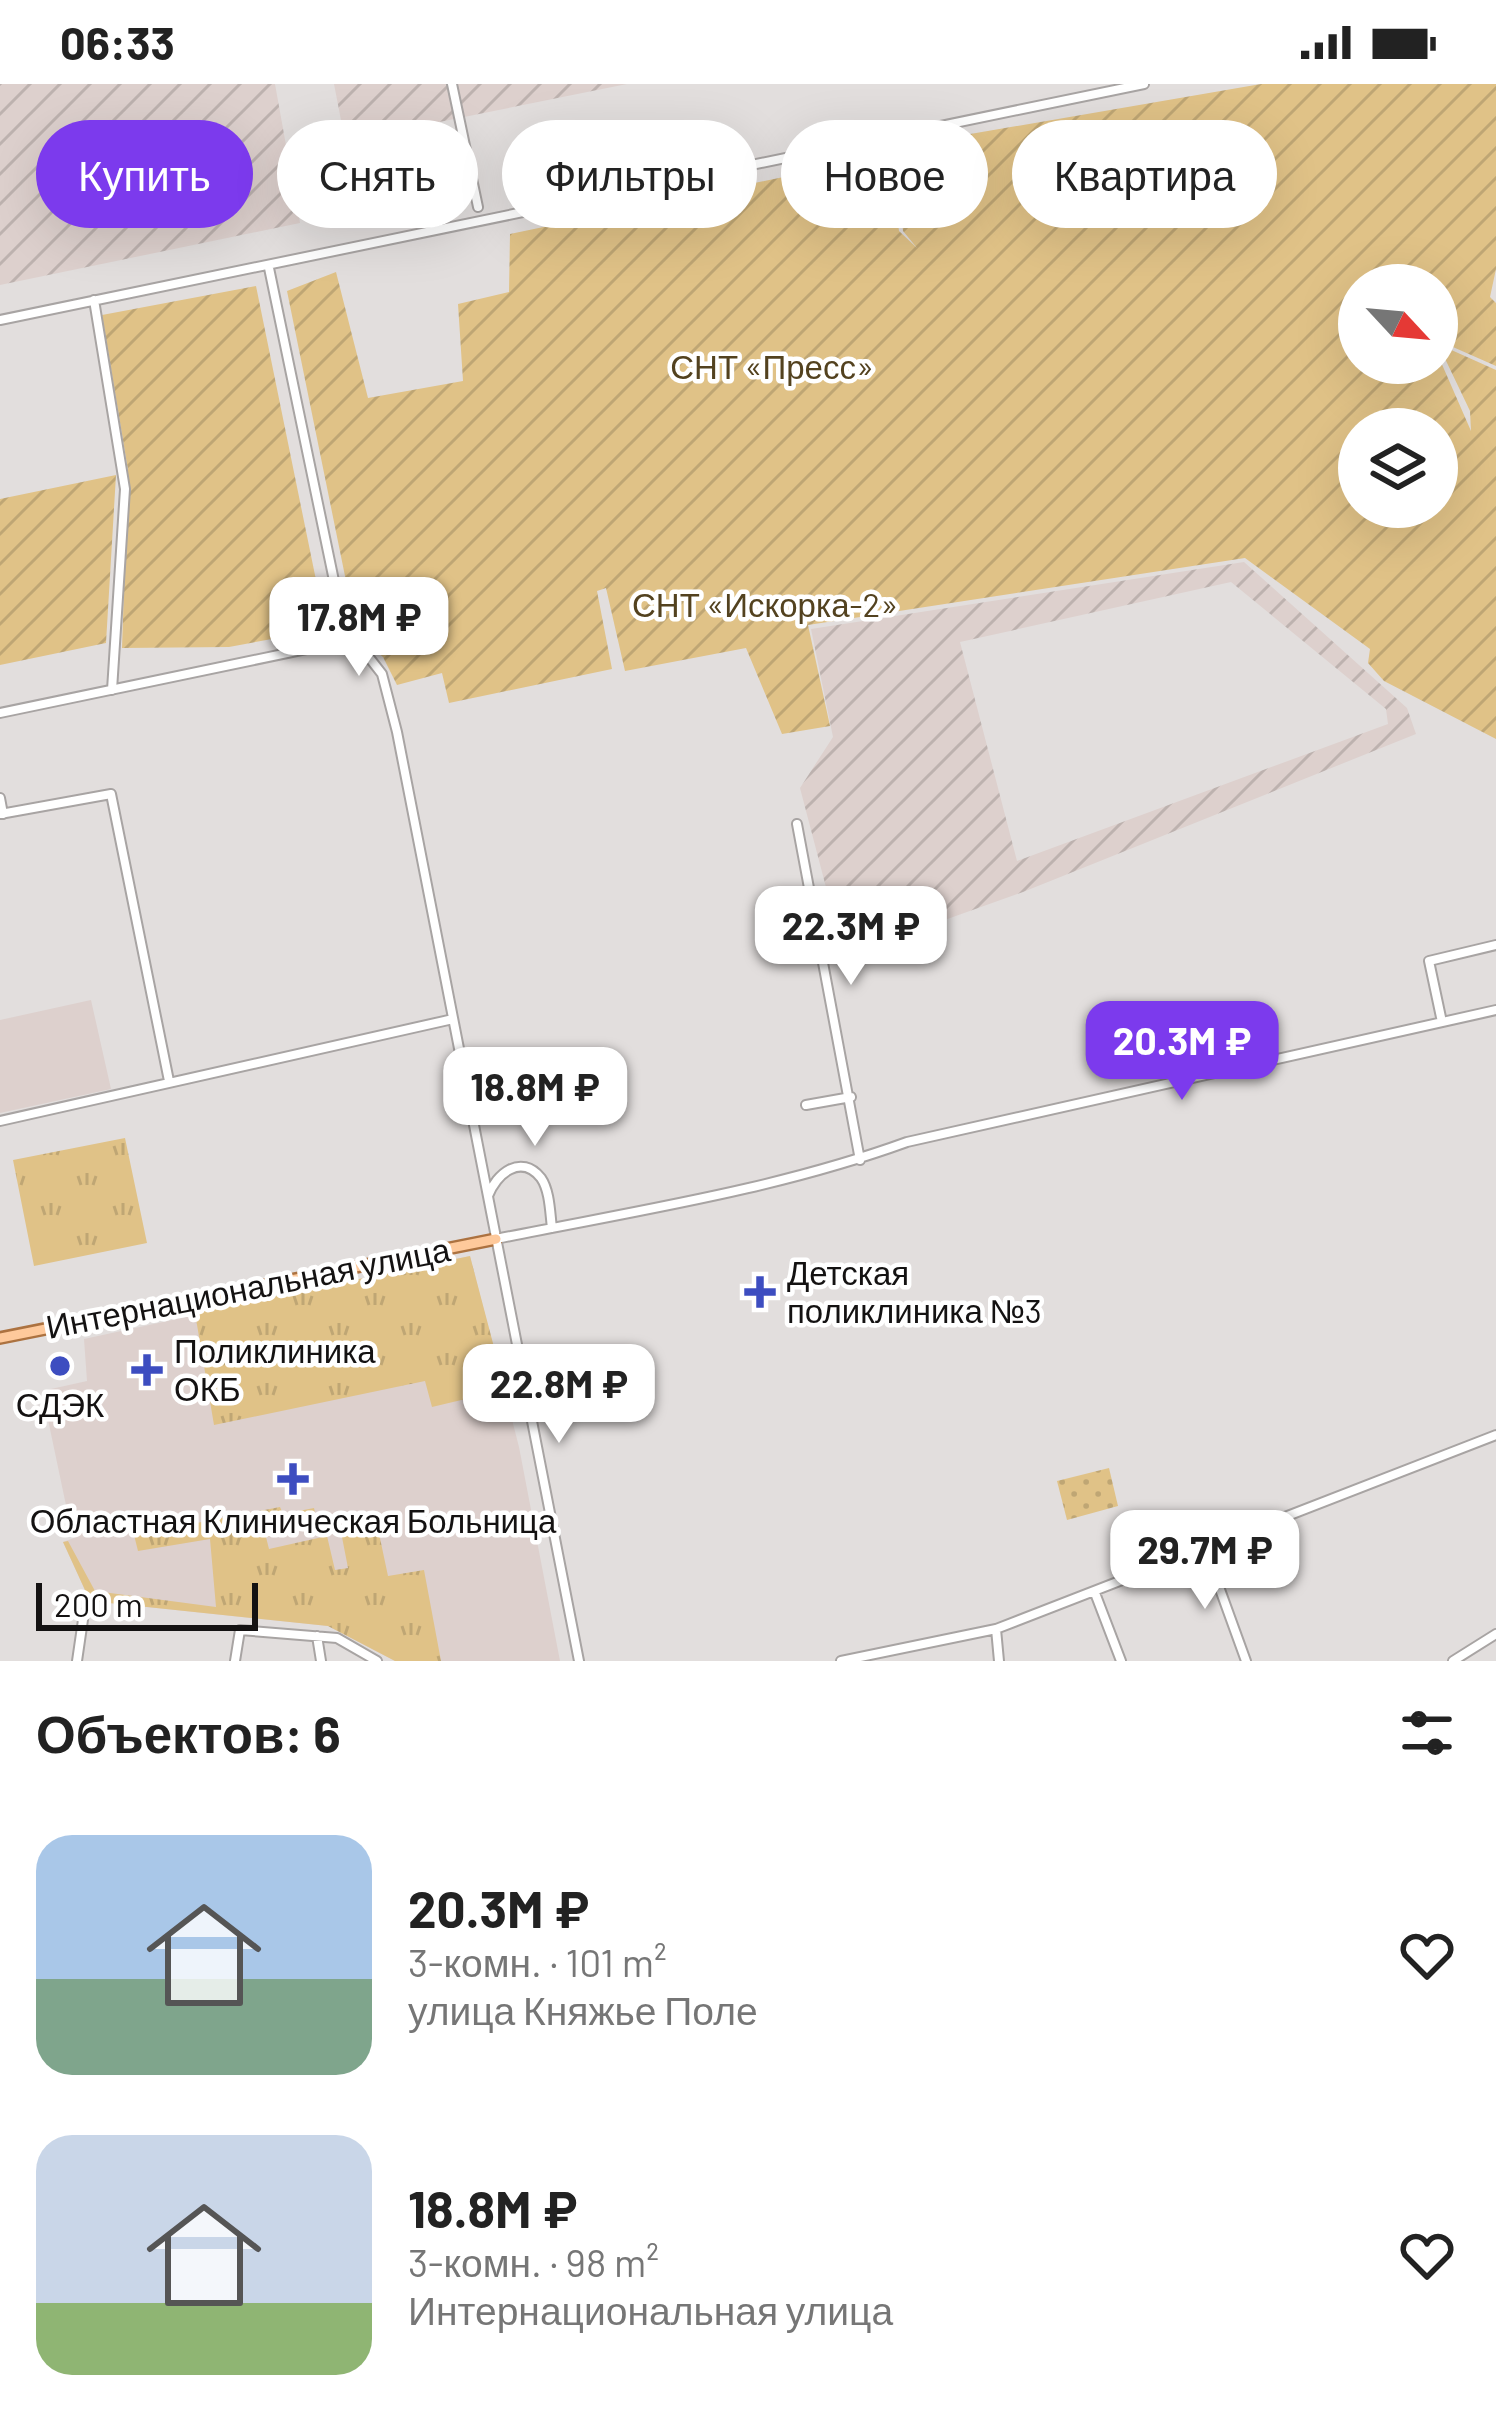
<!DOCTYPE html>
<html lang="ru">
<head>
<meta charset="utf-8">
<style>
	body { margin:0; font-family:Barlow,sans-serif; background:#f2f2f2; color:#222; height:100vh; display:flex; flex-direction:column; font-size:45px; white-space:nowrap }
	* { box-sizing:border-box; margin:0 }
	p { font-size:39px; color:#767676 }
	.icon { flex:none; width:66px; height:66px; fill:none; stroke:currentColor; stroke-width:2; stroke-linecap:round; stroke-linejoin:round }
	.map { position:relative; height:1577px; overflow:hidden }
	.side { display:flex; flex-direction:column; background:#fff; flex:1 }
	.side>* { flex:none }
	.hud { position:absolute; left:36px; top:36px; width:1425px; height:108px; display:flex; gap:24px }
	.needle { width:78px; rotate:116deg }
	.fabs { position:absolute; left:1338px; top:180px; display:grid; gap:24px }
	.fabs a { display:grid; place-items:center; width:120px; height:120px; border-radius:50%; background:#fff; box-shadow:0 12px 48px #0002; font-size:60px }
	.scale { position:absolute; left:36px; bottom:30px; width:222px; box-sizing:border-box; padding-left:12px; border:6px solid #141212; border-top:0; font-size:33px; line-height:42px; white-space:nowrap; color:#141212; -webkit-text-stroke:9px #fff; paint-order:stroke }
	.price { position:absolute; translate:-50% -102px; padding:0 27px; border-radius:24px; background:#fff; color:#222; font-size:39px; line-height:78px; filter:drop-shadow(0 3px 6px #0008) }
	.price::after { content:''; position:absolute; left:50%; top:72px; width:36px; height:27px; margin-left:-18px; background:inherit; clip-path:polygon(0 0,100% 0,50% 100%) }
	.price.current { background:#7c3aed; color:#fff }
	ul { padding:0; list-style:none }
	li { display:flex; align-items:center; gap:36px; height:300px; padding:0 36px }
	li span { display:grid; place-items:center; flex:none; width:336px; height:240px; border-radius:36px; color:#555 }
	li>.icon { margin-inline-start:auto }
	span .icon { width:144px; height:144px; fill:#fffc; stroke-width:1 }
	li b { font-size:51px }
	h2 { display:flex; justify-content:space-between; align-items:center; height:144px; padding:0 36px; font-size:51px }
	.tag { padding:0 42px; border-radius:54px; background:#fff; box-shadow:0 12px 48px #0002; font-size:42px; line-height:108px }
	.tag.current { background:#7c3aed; color:#fff }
	.status { display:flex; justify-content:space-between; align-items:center; height:84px; padding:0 60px; background:#fff; direction:ltr }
	.status svg { height:33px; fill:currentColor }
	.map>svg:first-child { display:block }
	.built { fill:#ddd0cd }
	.industrial { fill:url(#industrial-furrows); fill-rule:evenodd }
	.grass { fill:url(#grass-tufts) }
	.park { fill:url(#park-dots) }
	.garden { fill:url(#garden-furrows); fill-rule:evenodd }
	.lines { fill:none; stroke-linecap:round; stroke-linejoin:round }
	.minor-casing { stroke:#a8a4a3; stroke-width:12 }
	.major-casing { stroke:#ac7240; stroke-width:14 }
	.minor { stroke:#fff; stroke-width:8 }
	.major { stroke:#fec99b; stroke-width:9 }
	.poi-dot { fill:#3d4dc0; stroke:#fff; stroke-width:4.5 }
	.labels { text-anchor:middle; stroke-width:9; stroke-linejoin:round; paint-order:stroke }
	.park-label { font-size:33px; fill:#53421f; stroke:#fff }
	.poi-label { font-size:33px; fill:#141212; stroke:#fff; text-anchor:start }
	.street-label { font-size:33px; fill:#141212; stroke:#fff }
</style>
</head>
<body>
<div class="status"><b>06:33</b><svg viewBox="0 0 49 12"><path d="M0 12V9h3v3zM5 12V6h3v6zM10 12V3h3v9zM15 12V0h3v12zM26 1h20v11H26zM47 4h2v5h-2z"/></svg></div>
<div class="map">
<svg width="1496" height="1577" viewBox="0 0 1496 1577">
	<defs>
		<pattern id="industrial-furrows" width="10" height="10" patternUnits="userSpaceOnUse" patternTransform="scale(3)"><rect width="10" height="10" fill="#ddd0cd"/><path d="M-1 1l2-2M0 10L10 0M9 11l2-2" fill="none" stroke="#bdb2af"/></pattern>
		<pattern id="grass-tufts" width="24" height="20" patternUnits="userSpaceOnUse" patternTransform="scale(3)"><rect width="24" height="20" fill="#e0c287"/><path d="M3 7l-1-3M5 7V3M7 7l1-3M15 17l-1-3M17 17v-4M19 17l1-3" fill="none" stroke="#bfa674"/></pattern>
		<pattern id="park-dots" width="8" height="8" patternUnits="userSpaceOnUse" patternTransform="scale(3)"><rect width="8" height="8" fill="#e0c287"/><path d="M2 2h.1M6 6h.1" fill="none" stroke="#bfa674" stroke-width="1.8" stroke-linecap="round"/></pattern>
		<pattern id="garden-furrows" width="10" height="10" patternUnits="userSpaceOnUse" patternTransform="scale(3)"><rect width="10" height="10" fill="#e0c287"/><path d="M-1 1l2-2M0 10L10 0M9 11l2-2" fill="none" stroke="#bfa674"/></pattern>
	</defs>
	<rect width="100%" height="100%" fill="#e2dedd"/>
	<!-- built -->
	<path class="built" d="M91 916 111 1005 0 1029V936Z
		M470 1172 519 1363 560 1577H395L328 1542 90 1517 63 1458 74 1454 61 1429 67 1426 42 1307 87 1297 84 1255Z"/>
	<!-- industrial -->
	<path class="industrial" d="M0 0H275L300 139 0 201Z
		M334 0H627L345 57Z
		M1244 478 1407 624 1416 650 1023 808 844 872 800 704 833 653 811 545ZM1231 498 1386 625 1388 640 1017 777 960 558Z"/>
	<!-- grass -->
	<path class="grass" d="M125 1054 147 1159 34 1182 13 1076Z
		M470 1172 509 1320 474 1313 432 1323 425 1297 214 1341 195 1229Z
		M280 1423 283 1430 314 1424 318 1441 266 1453 269 1465 327 1452 335 1486 348 1484 341 1448 377 1440 388 1492 424 1486 441 1577H395L328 1542 90 1517 63 1458 68 1457 95 1507 216 1523 210 1455 138 1467 134 1451Z"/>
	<!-- park -->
	<path class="park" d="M1109 1384 1118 1422 1067 1436 1057 1397Z"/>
	<!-- garden -->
	<path class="garden" d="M1261 0H1496V185L1490 213 1496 219V282L1437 256V201H1359V279H1437V269L1471 347 1470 327 1438 260 1496 286V655L1384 597 1368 579 1370 565 1245 474 808 541 830 642 782 650 746 564 625 587 606 504 597 507 612 585 449 619 442 589 397 601 383 573 357 551 287 207 336 188 368 314 463 297 458 220 509 208 510 150 889 71 899 147 917 164 903 147 895 63ZM1437 345V423H1359V345Z
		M256 202 326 545 229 563 122 564 128 386 102 231Z
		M116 391 106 559 0 581V415Z"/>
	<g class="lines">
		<defs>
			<path id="minor" d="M452 0 478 123
				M269 184 343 540 382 590 397 648 579 1577
				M94 216 125 405 112 606
				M0 236 1144 0
				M0 629 350 556
				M0 714 3 730
				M0 730 111 710 169 997
				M797 740 860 1076
				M1442 938 1429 877 1496 861
				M806 1021 851 1013
				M0 1037 453 935
				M488 1112C496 1090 521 1069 541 1094 550 1107 550 1129 552 1144
				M496 1155C634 1127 775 1106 907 1058L1496 926
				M1205 1464 1246 1577
				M1095 1509 1121 1577
				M996 1545 999 1577
				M317 1552 321 1577
				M77 1577 84 1529
				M235 1577 240 1546 337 1554 377 1577
				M841 1577 996 1545 1496 1351
				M1453 1577 1496 1550"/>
			<path id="major" d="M0 1254 496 1155"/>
		</defs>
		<!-- minor casing -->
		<use href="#minor" class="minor-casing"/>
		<!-- major casing -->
		<use href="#major" class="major-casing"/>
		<!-- minor -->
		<use href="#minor" class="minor"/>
		<!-- major -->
		<use href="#major" class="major"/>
	</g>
	<!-- markers -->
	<g class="poi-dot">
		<path d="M754 1190h12v12h12v12h-12v12h-12v-12h-12v-12h12z"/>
		<circle cx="60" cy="1282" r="12"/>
		<path d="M141 1268h12v12h12v12h-12v12h-12v-12h-12v-12h12z"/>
		<path d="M287 1377h12v12h12v12h-12v12h-12v-12h-12v-12h12z"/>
	</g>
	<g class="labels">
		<!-- park labels -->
		<g class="park-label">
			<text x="772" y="295">СНТ «Пресс»</text>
			<text x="765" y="533">СНТ «Искорка-2»</text>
		</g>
		<!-- poi labels -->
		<g class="poi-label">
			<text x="787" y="1201">Детская<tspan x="787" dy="38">поликлиника №3</tspan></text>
			<text x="174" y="1279">Поликлиника<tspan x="174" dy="38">ОКБ</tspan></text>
			<text x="60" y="1333" text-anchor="middle">СДЭК</text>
			<text x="293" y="1449" text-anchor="middle">Областная Клиническая Больница</text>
		</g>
		<!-- street labels -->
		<g class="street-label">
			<text transform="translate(248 1204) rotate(-11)" y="12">Интернациональная улица</text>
		</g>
	</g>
</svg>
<div class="fabs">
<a><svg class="needle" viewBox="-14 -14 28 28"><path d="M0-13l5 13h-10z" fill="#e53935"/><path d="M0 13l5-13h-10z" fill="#767676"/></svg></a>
<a><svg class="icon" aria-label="layers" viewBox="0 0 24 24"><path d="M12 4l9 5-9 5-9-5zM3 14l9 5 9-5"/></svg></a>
</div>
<div class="scale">200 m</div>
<b class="price" style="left:359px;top:595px">17.8M ₽</b>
<b class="price" style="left:851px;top:904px">22.3M ₽</b>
<b class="price current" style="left:1182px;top:1019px">20.3M ₽</b>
<b class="price" style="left:535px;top:1065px">18.8M ₽</b>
<b class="price" style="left:559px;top:1362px">22.8M ₽</b>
<b class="price" style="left:1205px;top:1528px">29.7M ₽</b>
<div class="hud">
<a class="tag current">Купить</a>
<a class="tag">Снять</a>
<a class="tag">Фильтры</a>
<a class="tag">Новое</a>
<a class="tag">Квартира</a>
</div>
</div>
<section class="side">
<h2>Объектов: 6<svg class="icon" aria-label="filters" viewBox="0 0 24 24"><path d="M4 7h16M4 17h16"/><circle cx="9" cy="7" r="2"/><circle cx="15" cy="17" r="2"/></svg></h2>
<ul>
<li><span style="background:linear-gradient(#a9c7e8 60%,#7fa58c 0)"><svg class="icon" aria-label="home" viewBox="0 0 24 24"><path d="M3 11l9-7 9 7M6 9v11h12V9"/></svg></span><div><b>20.3M ₽</b><p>3-комн. · 101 m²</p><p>улица Княжье Поле</p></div><svg class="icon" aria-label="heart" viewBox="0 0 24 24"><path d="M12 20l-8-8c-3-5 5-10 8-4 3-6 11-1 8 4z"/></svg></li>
<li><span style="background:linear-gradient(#c9d6e8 70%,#8fb573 0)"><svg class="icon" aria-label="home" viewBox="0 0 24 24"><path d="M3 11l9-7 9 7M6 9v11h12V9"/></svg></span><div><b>18.8M ₽</b><p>3-комн. · 98 m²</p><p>Интернациональная улица</p></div><svg class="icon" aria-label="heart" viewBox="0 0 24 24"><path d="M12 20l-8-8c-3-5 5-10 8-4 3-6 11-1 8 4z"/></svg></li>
</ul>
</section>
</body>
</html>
